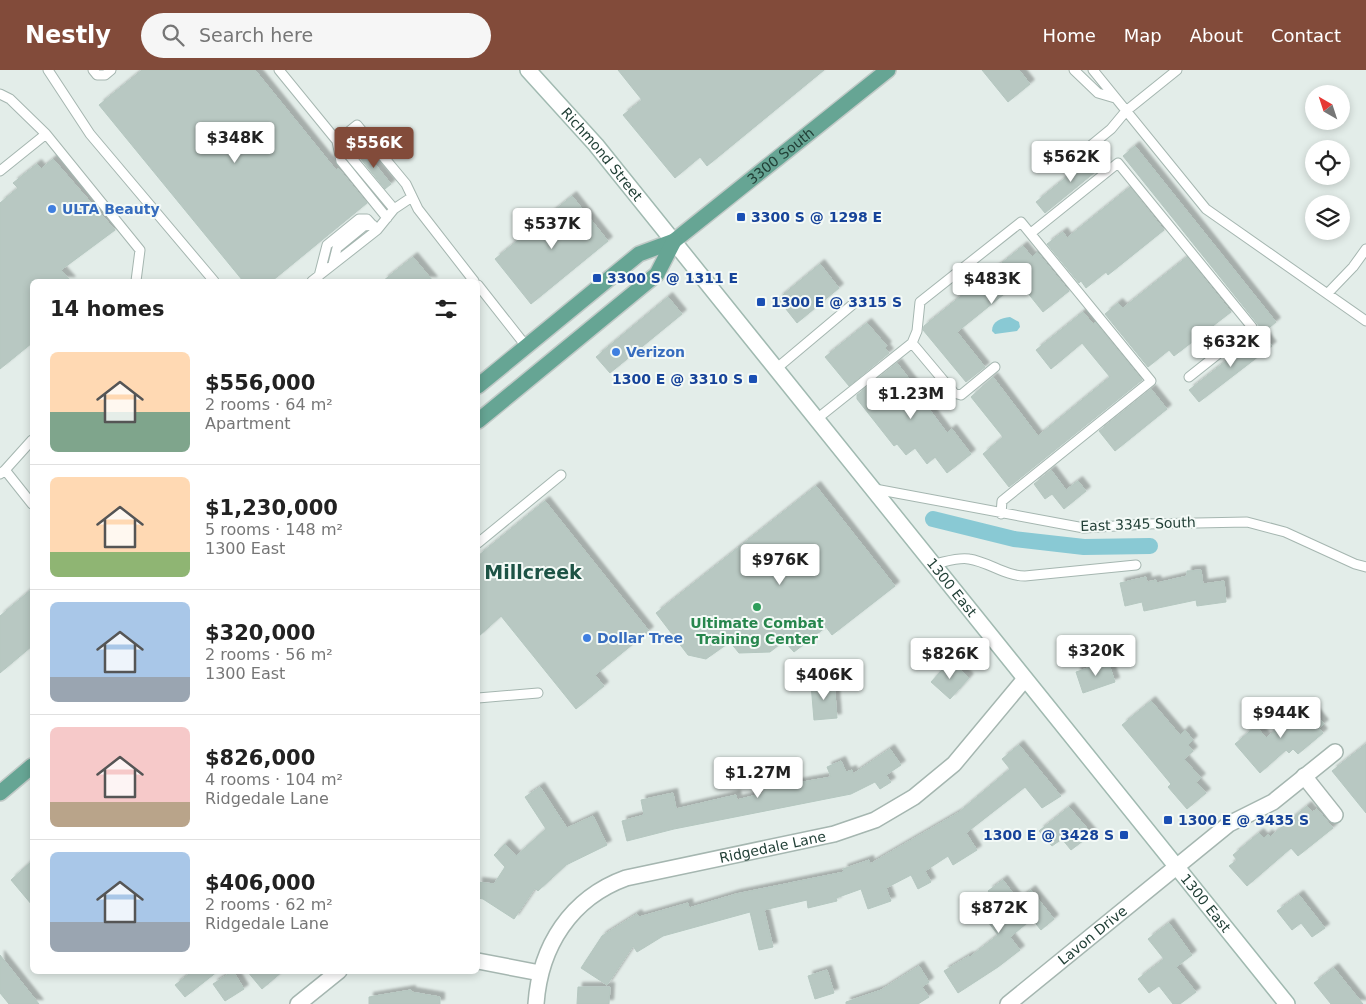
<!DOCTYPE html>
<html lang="en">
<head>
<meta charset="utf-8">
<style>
	body { margin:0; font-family:"DejaVu Sans",sans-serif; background:#f6f6f6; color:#222; height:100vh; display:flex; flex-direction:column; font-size:19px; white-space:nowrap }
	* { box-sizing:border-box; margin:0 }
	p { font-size:16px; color:#767676 }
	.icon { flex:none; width:28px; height:28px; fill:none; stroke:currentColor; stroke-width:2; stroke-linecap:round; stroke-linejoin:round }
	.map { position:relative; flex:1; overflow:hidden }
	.side { position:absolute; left:30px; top:209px; width:450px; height:695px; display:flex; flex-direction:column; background:#fff; border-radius:8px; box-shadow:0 2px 8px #0003 }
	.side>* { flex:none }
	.needle { width:32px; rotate:321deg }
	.controls { position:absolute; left:1305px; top:15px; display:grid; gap:10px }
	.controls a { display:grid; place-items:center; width:45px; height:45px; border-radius:50%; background:#fff; box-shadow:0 2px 8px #0003; font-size:25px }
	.price { position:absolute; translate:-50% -42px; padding:0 11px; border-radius:5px; background:#fff; color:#222; font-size:16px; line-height:32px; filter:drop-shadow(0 1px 2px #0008) }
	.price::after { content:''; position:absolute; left:50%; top:30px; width:15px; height:11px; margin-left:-8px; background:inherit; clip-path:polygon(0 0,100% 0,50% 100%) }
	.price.on { background:#824b3a; color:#fff }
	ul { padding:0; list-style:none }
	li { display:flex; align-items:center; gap:15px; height:125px; padding:0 20px }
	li+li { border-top:1px solid #e0e0e0 }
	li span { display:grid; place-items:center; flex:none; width:140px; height:100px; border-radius:8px; color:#555 }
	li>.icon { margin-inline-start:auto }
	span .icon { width:60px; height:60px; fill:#fffc; stroke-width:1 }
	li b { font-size:21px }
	h2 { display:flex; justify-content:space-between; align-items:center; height:60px; padding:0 20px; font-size:21px }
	header { display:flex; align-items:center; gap:30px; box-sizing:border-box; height:70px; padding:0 25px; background:#824b3a; color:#fff }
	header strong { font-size:24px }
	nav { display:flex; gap:28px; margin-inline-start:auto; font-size:18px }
	.search { width:350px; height:45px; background:#f6f6f6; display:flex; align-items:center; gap:12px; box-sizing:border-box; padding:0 18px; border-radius:28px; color:#767676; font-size:19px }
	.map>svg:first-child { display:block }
	.water { fill:#89c9d4 }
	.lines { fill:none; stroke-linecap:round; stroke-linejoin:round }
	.canal { stroke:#89c9d4; stroke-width:16 }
	.building { fill:#b8c8c2; stroke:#b5c7c0; filter:url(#shadow) }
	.lane-casing { stroke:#a5b6b0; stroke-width:11 }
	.street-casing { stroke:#a5b6b0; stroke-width:18 }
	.secondary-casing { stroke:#a1bab1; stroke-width:18 }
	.primary-casing { stroke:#c1cac7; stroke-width:18 }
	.lane { stroke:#fff; stroke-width:9 }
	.street { stroke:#fff; stroke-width:15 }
	.secondary { stroke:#fff; stroke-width:15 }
	.primary { stroke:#66a594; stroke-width:15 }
	.shop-dot { fill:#3f7fe0; stroke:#f4faf7; stroke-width:2 }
	.transit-dot { fill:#1a4fb4; stroke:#f4faf7; stroke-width:2 }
	.leisure-dot { fill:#2e9e5b; stroke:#f4faf7; stroke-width:2 }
	.labels { text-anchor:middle; stroke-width:4; stroke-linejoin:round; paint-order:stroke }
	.street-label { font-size:14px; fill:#224037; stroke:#f4faf7 }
	.shop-label { font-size:14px; font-weight:bold; fill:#366cbe; stroke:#f4faf7; text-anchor:start }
	.transit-label { font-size:14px; font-weight:bold; fill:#164399; stroke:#f4faf7; text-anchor:start }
	.leisure-label { font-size:14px; font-weight:bold; fill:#27864d; stroke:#f4faf7 }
	.district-label { font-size:19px; font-weight:bold; fill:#1d5345; stroke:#f4faf7 }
</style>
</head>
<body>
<header>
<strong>Nestly</strong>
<div class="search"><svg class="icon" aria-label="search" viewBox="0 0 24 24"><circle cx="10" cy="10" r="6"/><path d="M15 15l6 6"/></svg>Search here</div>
<nav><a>Home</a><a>Map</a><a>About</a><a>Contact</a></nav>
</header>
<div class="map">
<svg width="1366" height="934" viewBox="0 0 1366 934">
	<defs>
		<filter id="shadow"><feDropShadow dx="4.5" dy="-4.5" stdDeviation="1" flood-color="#0004"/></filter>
	</defs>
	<rect width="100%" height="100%" fill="#e3ede9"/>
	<!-- water -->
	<path class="water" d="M1010 247 1019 252 1020 257 1017 261 995 264 992 261C992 251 1001 248 1010 247Z"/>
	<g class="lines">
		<!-- canal -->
		<path class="canal" d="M933 449 1014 469 1084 477 1150 476"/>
	</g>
	<!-- building -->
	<path class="building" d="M142 0H255L336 100 338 98 367 133 272 211H243L99 35Z
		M618 0H824L707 96 700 87 675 108 623 45 642 30Z
		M982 0H1019L1030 14 1008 32Z
		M1135 76 1276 252 1264 262 1123 86Z
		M362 78 391 114 385 119 356 83Z
		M1097 82 1106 93 1045 143 1036 132Z
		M53 89 115 160 61 200 71 211H32V273L0 299V133L18 118 13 113 37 94 41 99Z
		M1130 117 1164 160 1108 205 1106 202 1086 218 1081 211 1079 213 1047 174 1063 162 1067 168Z
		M572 126 608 171 531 234 495 189Z
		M1023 176 1032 187 1037 182 1069 221 1043 242 1019 212 957 262 985 297 966 312 923 260 924 256Z
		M413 187 433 211H383Z
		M1187 187 1231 242 1174 286 1169 280 1148 297 1105 244 1118 233 1123 238Z
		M820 194 839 218 797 253 778 229Z
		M668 227 682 244 610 303 596 287Z
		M1083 242 1093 254 1095 252 1142 310 1009 417 983 384 1003 367 971 327 993 307 1038 366 1110 307 1082 273 1051 299 1036 280Z
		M867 253 887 276 885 278 889 283 849 316 825 287Z
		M1262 263 1272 276 1199 332 1189 320Z
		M897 293 931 337 929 339 947 363 952 359 971 384 947 403 935 387 927 394 915 378 906 385 897 374 894 376 857 329V325Z
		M1151 319 1167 339 1115 381 1099 361Z
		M1051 400 1066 420 1078 411 1086 421 1064 439 1052 424 1045 429 1034 414Z
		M816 416 895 516 832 565 826 557 794 582 784 571 770 582 739 583 730 572 706 589 688 585 656 543Z
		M545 431 649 561 595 605 604 616 576 639 501 546 478 567V486Z
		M1201 500 1203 514 1224 511 1226 532 1197 536 1196 530 1144 541 1142 532 1125 536 1120 513 1146 507 1147 512 1156 510 1157 513 1187 506V501Z
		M32 519V576L0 603V546Z
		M950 591 969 608 950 629 931 612Z
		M1108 591 1115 612 1083 623 1076 602Z
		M834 612 837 648 814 650 811 614Z
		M1151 631 1180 665 1185 660 1193 670 1188 675 1193 681 1184 689 1201 708 1196 712 1206 723 1187 739 1168 717 1171 714 1122 655Z
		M1308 634 1324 654 1319 658 1323 663 1298 684 1293 679 1289 683 1286 680 1260 703 1235 674 1256 656 1266 668Z
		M1366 674V743L1332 701Z
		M1019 675 1061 726 1042 738 1025 717 966 763 977 780 953 795 948 786 925 801 931 812 918 819 911 805 886 818 891 831 868 839 861 819 836 828 837 831 808 838 807 830 764 840 773 877 759 880 750 842 663 866 637 882 633 876 607 915 581 898 602 866 637 844 639 847 688 833 689 838 736 824 844 802 843 799 869 790 870 794 958 743 1010 699 1002 689Z
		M890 679 901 695 886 705 891 712 880 719 875 712 851 724 674 759 627 771 622 751 644 745 641 730 673 723 676 739 736 725 737 730 764 723 763 719 831 707 827 697 841 691 846 702 852 700 853 704Z
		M540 717 567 758 593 746 607 775 566 795 538 821 535 818 514 849 483 829 478 828V812L494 814 505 797 494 785 505 774 516 786 546 759 525 727Z
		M1307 736 1312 742 1317 739 1333 758 1298 786 1291 778 1247 816 1229 796 1237 790 1233 785 1259 763 1264 768 1268 764 1270 767Z
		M1069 737 1092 764 1071 780 1062 769 1052 776 1039 761Z
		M32 791V835L11 810Z
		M1003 810 1018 830 1031 820 1054 849 1041 860 1032 849 1010 867 1020 880 998 897 958 923 944 901 969 886 970 887 998 865 978 839 993 827 988 821Z
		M1299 825 1325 858 1312 867 1301 853 1292 860 1277 841Z
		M1169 853 1192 885 1176 897 1196 922 1180 934H1173L1159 916 1149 923 1138 909 1164 889 1148 869Z
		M0 885 39 934H9L0 923Z
		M919 896 929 912 922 917 929 927 918 934H846V932L881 920Z
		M1334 898 1363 934H1331L1314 913Z
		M827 900 834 923 815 929 808 906Z
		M193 901H218L185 927 175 915Z
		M233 901 244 919 225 931 213 914Z
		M247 901H283L262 919Z
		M578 917H610L609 934H577Z
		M411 920V922L440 927V934H369V927Z"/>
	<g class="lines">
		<defs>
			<path id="lane" d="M48 0 90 64 214 211
				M93 0 97 5H105L111 0
				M279 0 337 71 357 55 406 114 418 139 474 211
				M1074 0 1098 23 1115 28
				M1093 0 1206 139 1366 251
				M0 24 10 29 46 64 0 101
				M46 64 140 180 136 211
				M337 71 341 91 387 148
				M339 73 394 139
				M1072 91 1111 59 1126 41 1177 0
				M1031 163 1118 93 1252 257 1189 307
				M333 194 337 178 364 156 373 155
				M319 206 327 175 359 149H367L377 160
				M312 211 377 160 394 139 412 127
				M478 215 526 276
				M1328 223 1353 197 1366 179
				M912 273 954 323 961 325 995 297
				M777 298 852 235
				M818 348 912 273 917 261 920 232 1021 152 1151 311 1002 431 1001 444
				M5 400 32 370
				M0 404 5 400 32 434
				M875 419 1084 458 1146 454 1247 452 1285 462 1355 494 1366 497
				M478 473 561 405
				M934 494C945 492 958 487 969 489 989 492 1005 506 1025 506L1136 495
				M478 628 538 623"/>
			<g id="street">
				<path d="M1304 706 1335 745"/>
				<path d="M478 891 540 903"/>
				<path d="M298 934 339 901"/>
				<path id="s1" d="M536 934C540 876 571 828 626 808L834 764 875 750 914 727 954 694 1024 610"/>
				<path id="s2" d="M1008 934 1229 754 1273 732 1335 682"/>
			</g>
			<g id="secondary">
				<path id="s3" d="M528 0 596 75 1287 934"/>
			</g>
			<g id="primary">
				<path id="s4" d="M478 316 639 184 674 171 888 0"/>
				<path d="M478 351 657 204 674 171"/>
				<path d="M0 723 32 696"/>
			</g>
		</defs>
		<!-- lane casing -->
		<use href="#lane" class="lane-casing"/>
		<!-- street casing -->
		<use href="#street" class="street-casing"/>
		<!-- secondary casing -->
		<use href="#secondary" class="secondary-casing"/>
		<!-- primary casing -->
		<use href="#primary" class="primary-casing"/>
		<!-- lane -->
		<use href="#lane" class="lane"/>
		<!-- street -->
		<use href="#street" class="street"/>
		<!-- secondary -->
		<use href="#secondary" class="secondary"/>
		<!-- primary -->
		<use href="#primary" class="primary"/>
	</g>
	<!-- markers -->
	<g class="shop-dot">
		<circle cx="52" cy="139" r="5"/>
		<circle cx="616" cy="282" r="5"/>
		<circle cx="587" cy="568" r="5"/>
	</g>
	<g class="transit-dot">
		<rect x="736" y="142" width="10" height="10" rx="2.5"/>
		<rect x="592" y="203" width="10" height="10" rx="2.5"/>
		<rect x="756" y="227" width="10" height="10" rx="2.5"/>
		<rect x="748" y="304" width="10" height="10" rx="2.5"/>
		<rect x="1163" y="745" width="10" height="10" rx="2.5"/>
		<rect x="1119" y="760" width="10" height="10" rx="2.5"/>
	</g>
	<circle class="leisure-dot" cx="757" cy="537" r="5"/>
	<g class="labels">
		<!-- street labels -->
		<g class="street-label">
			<text dy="5" stroke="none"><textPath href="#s3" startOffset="112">Richmond Street</textPath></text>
			<text dy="5" stroke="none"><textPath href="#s4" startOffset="382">3300 South</textPath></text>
			<text transform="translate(1138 454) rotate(-2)" y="5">East 3345 South</text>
			<text dy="5" stroke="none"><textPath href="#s3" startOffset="669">1300 East</textPath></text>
			<text dy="5" stroke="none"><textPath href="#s1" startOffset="314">Ridgedale Lane</textPath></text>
			<text dy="5" stroke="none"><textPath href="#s3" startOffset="1074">1300 East</textPath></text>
			<text dy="5" stroke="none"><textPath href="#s2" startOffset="109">Lavon Drive</textPath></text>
		</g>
		<!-- shop labels -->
		<g class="shop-label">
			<text x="62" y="144">ULTA Beauty</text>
			<text x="626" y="287">Verizon</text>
			<text x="597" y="573">Dollar Tree</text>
		</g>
		<!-- transit labels -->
		<g class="transit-label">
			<text x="751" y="152">3300 S @ 1298 E</text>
			<text x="607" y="213">3300 S @ 1311 E</text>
			<text x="771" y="237">1300 E @ 3315 S</text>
			<text x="743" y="314" text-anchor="end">1300 E @ 3310 S</text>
			<text x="1178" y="755">1300 E @ 3435 S</text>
			<text x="1114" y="770" text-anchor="end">1300 E @ 3428 S</text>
		</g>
		<!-- leisure labels -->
		<g class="leisure-label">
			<text x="757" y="558">Ultimate Combat<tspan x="757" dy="16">Training Center</tspan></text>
		</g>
		<!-- district labels -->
		<g class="district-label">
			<text x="533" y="509">Millcreek</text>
		</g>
	</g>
</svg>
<div class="controls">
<a><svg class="needle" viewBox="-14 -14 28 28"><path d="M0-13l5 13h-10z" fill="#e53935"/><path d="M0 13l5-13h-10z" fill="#767676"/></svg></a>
<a><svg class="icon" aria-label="locate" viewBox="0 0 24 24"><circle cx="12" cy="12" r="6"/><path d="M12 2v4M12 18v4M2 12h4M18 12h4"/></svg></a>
<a><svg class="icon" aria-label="layers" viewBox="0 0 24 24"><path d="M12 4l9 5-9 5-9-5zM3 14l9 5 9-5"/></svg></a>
</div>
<b class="price" style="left:235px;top:94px">$348K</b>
<b class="price on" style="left:374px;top:99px">$556K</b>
<b class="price" style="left:1071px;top:113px">$562K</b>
<b class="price" style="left:552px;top:180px">$537K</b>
<b class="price" style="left:992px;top:235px">$483K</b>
<b class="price" style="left:1231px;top:298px">$632K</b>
<b class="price" style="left:911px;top:350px">$1.23M</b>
<b class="price" style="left:780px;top:516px">$976K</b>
<b class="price" style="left:1096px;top:607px">$320K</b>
<b class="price" style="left:950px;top:610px">$826K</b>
<b class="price" style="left:824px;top:631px">$406K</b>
<b class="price" style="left:1281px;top:669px">$944K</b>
<b class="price" style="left:758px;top:729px">$1.27M</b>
<b class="price" style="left:999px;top:864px">$872K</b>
<section class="side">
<h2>14 homes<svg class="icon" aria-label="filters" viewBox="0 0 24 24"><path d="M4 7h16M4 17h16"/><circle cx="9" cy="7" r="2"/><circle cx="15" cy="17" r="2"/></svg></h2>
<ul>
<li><span style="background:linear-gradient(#ffd9b3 60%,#7fa58c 0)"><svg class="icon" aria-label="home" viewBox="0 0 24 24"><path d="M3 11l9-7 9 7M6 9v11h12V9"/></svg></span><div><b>$556,000</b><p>2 rooms · 64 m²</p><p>Apartment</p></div></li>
<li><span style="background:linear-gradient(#ffd9b3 75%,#8fb573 0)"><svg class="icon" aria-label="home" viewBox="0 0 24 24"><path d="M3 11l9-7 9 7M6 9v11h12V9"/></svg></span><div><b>$1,230,000</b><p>5 rooms · 148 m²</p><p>1300 East</p></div></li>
<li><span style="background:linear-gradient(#a9c7e8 75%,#9aa5b1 0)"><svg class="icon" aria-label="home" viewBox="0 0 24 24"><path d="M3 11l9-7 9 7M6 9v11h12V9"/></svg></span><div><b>$320,000</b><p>2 rooms · 56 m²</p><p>1300 East</p></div></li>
<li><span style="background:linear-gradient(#f6c9c9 75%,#b9a48a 0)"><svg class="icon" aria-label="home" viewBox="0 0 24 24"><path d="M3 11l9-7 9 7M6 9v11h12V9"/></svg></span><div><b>$826,000</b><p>4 rooms · 104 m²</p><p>Ridgedale Lane</p></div></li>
<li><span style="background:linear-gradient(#a9c7e8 70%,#9aa5b1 0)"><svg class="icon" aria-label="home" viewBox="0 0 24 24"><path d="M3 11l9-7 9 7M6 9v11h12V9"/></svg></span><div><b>$406,000</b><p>2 rooms · 62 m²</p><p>Ridgedale Lane</p></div></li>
</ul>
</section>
</div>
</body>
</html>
